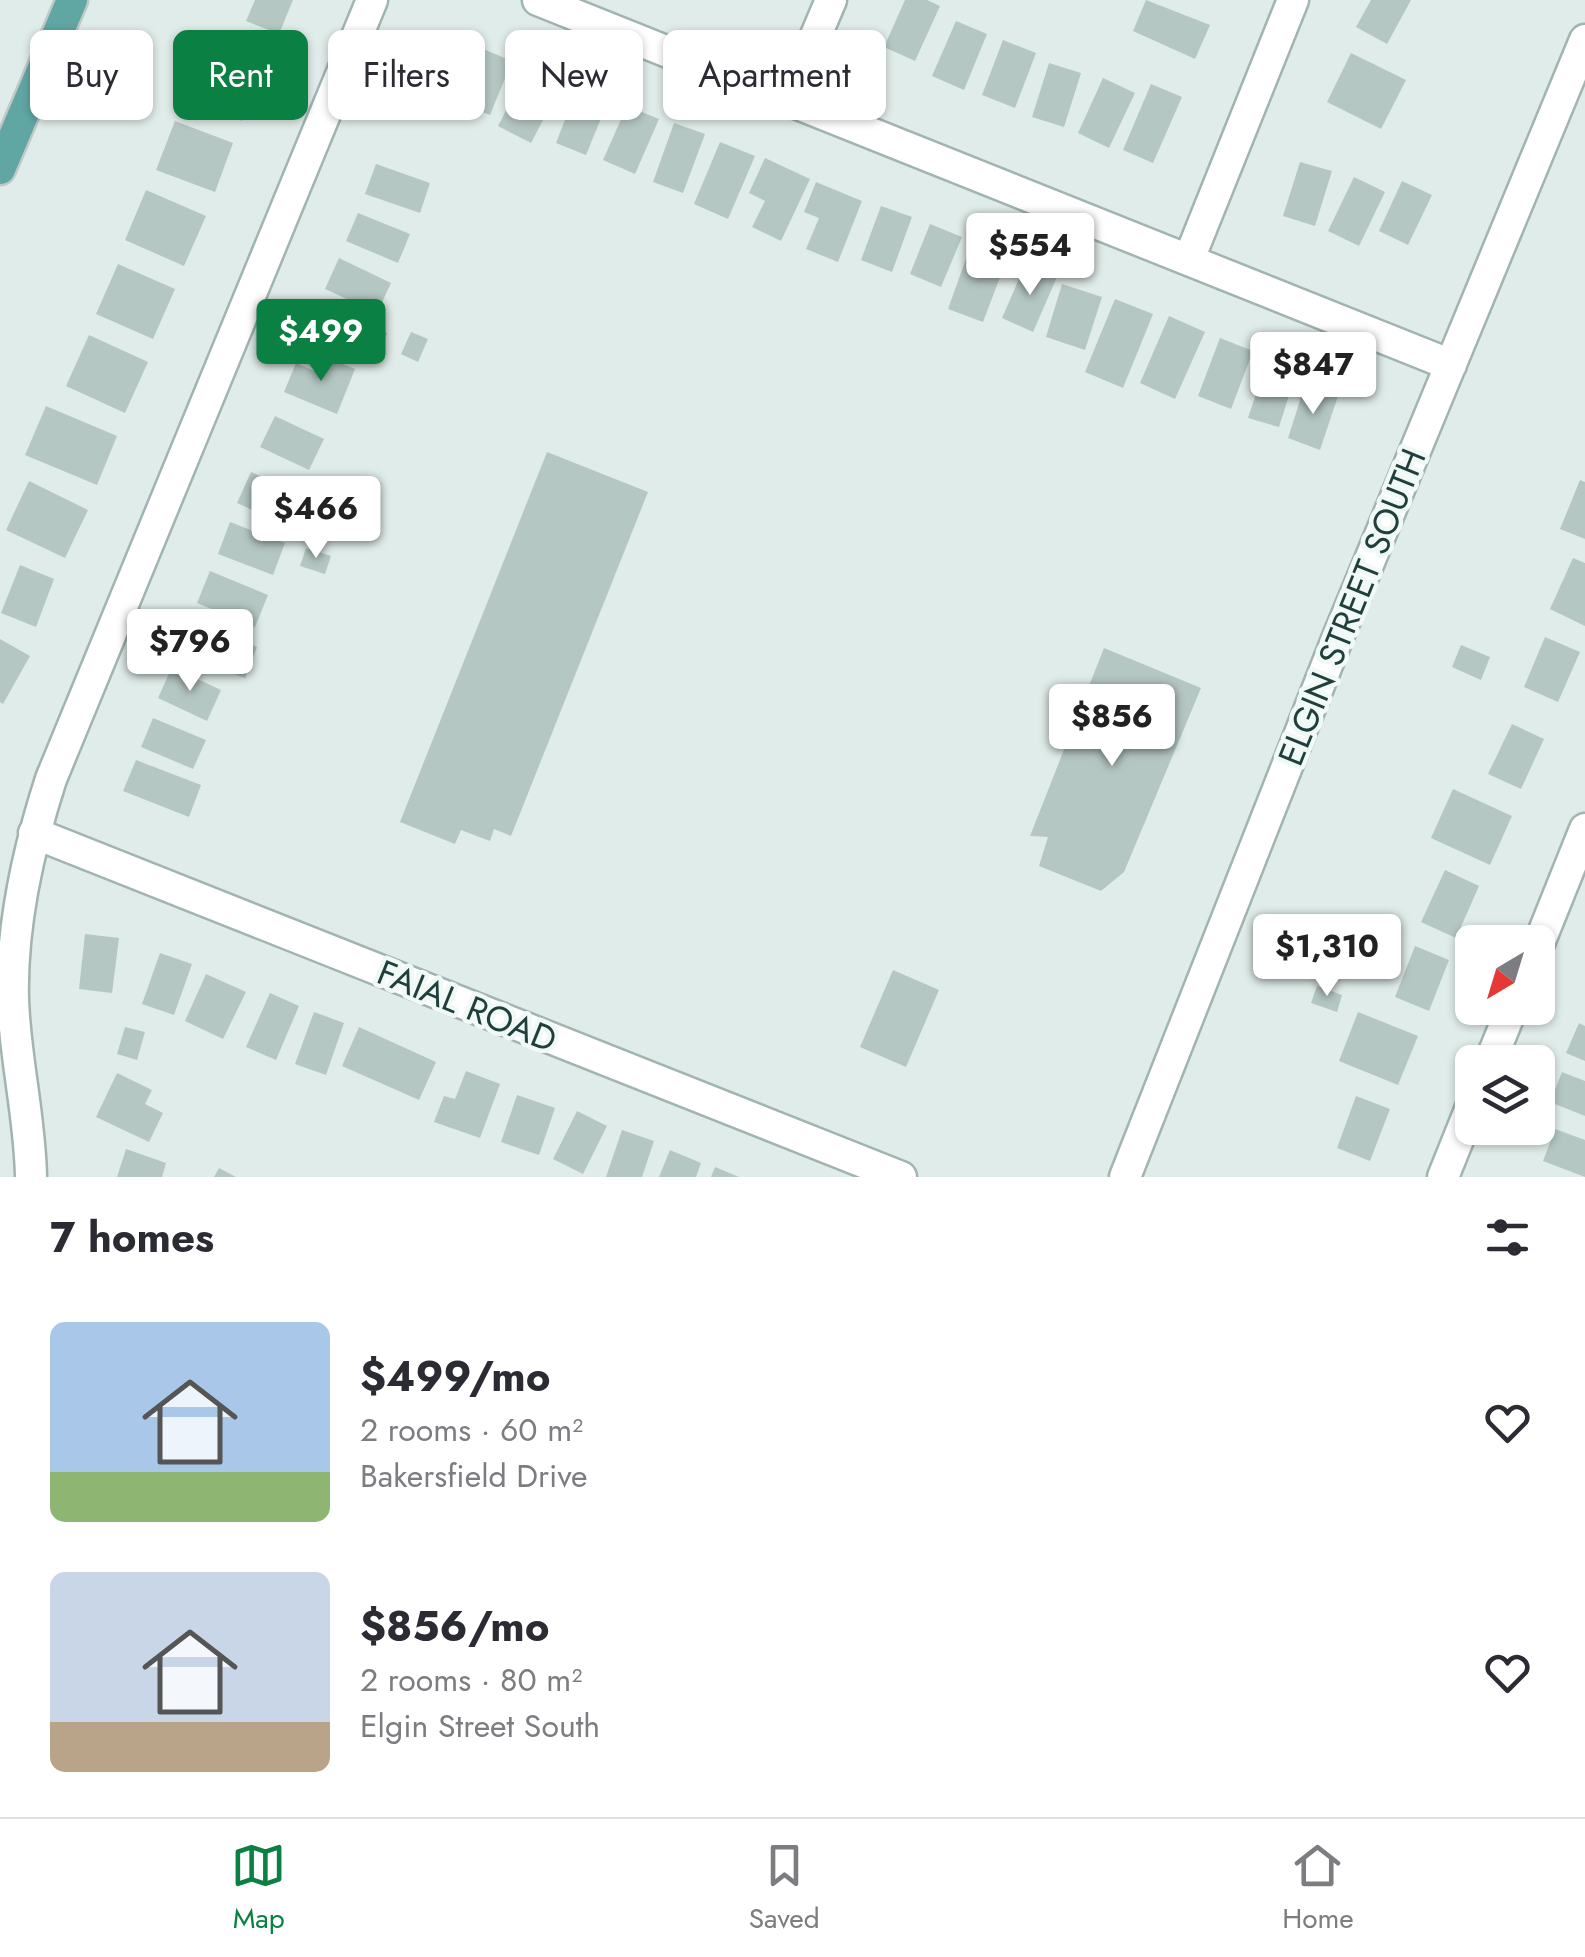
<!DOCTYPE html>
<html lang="en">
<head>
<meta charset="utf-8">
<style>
	body { margin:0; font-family:Jost,sans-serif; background:#f7f7f7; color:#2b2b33; height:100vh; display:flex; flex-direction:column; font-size:38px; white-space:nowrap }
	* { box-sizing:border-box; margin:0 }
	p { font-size:32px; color:#7c7c81 }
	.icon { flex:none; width:55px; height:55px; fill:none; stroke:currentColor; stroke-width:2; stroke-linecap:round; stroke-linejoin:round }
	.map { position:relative; height:1177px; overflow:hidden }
	.drawer { display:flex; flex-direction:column; background:#fff; flex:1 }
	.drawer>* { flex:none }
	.hud { position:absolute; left:30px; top:30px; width:1000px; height:90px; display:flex; gap:20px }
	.needle { width:65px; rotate:218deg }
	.fabs { position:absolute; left:1455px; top:925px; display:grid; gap:20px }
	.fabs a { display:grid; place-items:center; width:100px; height:100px; border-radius:15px; background:#fff; box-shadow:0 2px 8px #0004; font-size:50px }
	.price { position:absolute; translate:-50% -85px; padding:0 22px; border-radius:10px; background:#fff; color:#222; font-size:32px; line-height:65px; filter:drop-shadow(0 2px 5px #0008) }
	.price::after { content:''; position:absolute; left:50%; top:60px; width:30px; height:22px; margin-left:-15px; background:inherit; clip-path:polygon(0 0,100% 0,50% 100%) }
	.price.active { background:#0b8043; color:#fff }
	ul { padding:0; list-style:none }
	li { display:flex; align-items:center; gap:30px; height:250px; padding:0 50px }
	li span { display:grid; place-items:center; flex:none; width:280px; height:200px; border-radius:15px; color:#555 }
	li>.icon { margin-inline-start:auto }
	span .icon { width:120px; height:120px; fill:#fffc; stroke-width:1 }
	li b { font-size:42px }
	h2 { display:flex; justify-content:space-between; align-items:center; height:120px; padding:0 50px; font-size:42px }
	.tag { padding:0 35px; border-radius:15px; background:#fff; box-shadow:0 2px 8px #0004; font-size:35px; line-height:90px }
	.tag.active { background:#0b8043; color:#fff }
	.menu { display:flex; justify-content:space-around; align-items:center; height:140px; border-top:2px solid #e1e1e2; background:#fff; font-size:28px; color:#7c7c81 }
	.menu a { display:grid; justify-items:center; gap:5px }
	.menu .active { color:#0b8043 }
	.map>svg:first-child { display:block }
	.building { fill:#b5c7c3 }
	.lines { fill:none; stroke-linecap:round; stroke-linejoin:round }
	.minor-casing { stroke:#a2b4b2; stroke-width:35 }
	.major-casing { stroke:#c0c9c8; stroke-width:35 }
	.minor { stroke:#fff; stroke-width:30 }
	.major { stroke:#60a6a2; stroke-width:30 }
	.labels { text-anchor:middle; stroke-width:9; stroke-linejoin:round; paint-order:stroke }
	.street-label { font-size:35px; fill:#1f3e3c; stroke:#f1f9f6 }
</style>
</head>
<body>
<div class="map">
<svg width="1585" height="1177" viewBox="0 0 1585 1177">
	<rect width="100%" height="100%" fill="#e0ece9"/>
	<!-- building -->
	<path class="building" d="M255 0H293L279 34 246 21Z
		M905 0H927L940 6 915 61 884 47Z
		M1146 0 1210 25 1195 59 1133 31Z
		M1371 0H1411L1387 44 1356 27Z
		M956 21 987 34 964 90 932 76Z
		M432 30 461 43 433 108 404 95Z
		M1003 40 1036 53 1015 108 982 95Z
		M481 48 512 61 490 115 459 103Z
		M205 49 263 75 242 121 184 94Z
		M1351 53 1406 80 1381 129 1327 102Z
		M1049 63 1081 73 1064 127 1032 117Z
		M529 66 562 84 531 143 498 126Z
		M1103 78 1135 93 1109 148 1078 133Z
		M1151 84 1182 97 1153 163 1123 150Z
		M578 86 609 99 586 155 556 143Z
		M627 106 659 119 635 174 603 160Z
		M175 121 233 143 215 192 156 170Z
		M674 123 705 134 683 193 653 182Z
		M720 142 755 156 728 219 694 204Z
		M765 158 810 179 781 241 752 227 765 201 749 193Z
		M1300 162 1332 171 1315 226 1283 216Z
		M376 164 430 183 420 213 365 194Z
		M1354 177 1385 192 1359 246 1328 231Z
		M1402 181 1432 195 1408 245 1379 231Z
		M816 182 862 201 838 262 806 249 819 218 804 212Z
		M146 190 206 216 184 266 125 240Z
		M881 206 912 217 892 272 861 260Z
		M358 213 410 234 398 263 346 241Z
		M930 224 962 237 941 287 910 274Z
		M971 245 1007 259 983 322 948 309Z
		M339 258 391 283 377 313 325 289Z
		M1026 263 1057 277 1033 332 1002 318Z
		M118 264 175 289 153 339 96 314Z
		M1062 284 1102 297 1085 350 1046 337Z
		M1115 299 1153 314 1123 388 1085 372Z
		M319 306 387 333 375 364 307 337Z
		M1169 316 1205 332 1175 399 1140 383Z
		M411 332 428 339 418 362 401 354Z
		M89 335 148 362 125 413 66 386Z
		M1220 338 1253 351 1231 409 1198 396Z
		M326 357 355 369 337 414 284 392 296 363 319 373Z
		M1267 360 1297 370 1279 427 1248 418Z
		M1305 385 1338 396 1320 450 1288 438Z
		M46 406 117 436 97 485 25 455Z
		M275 416 324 439 309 470 260 447Z
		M547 452 648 492 511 836 494 829 490 841 461 830 455 844 400 822Z
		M251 472 304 495 290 527 237 503Z
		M1580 480 1585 482V539L1560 529Z
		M29 481 88 510 65 558 6 530Z
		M321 483 348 492 342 508 315 498Z
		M230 522 285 543 273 575 218 554Z
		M306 548 331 556 325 574 300 566Z
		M1573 558 1585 563V626L1550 609Z
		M20 565 54 579 36 627 1 613Z
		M210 571 268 595 255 627 197 603Z
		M192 622 257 647 245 678 180 653Z
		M1545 637 1580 652 1558 702 1524 687Z
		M0 639 30 656 3 704 0 702Z
		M1461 645 1490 657 1481 680 1452 667Z
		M1104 648 1201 688 1124 872 1101 891 1039 866 1048 837 1030 836Z
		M172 667 221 690 207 721 158 698Z
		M153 718 206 740 193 769 141 747Z
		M1512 724 1544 739 1521 789 1488 774Z
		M136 760 201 785 189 817 123 791Z
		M1453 789 1512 816 1490 865 1431 838Z
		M1445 870 1479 886 1456 938 1421 922Z
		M85 934 119 938 112 993 79 989Z
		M1415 946 1449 960 1429 1011 1395 997Z
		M160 953 192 964 174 1015 142 1004Z
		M893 970 939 990 906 1067 860 1047Z
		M206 974 246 992 223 1039 185 1021Z
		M1317 986 1342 995 1337 1012 1311 1003Z
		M270 993 299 1006 276 1060 246 1047Z
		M314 1012 344 1023 326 1075 295 1064Z
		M1358 1012 1418 1036 1398 1085 1339 1061Z
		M1579 1023 1585 1026V1061L1566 1053Z
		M125 1027 145 1032 137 1060 117 1054Z
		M359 1027 436 1062 419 1100 342 1066Z
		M466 1071 500 1084 480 1138 434 1122 444 1096 455 1099Z
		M1562 1072 1585 1081V1116L1550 1102Z
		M117 1073 152 1090 145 1104 163 1113 149 1142 96 1117Z
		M517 1095 555 1108 539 1155 501 1142Z
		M1356 1096 1390 1109 1370 1161 1337 1148Z
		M577 1111 607 1126 583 1174 553 1159Z
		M1555 1129 1585 1140V1177L1543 1161Z
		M622 1130 654 1141 642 1177H606Z
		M126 1149 166 1163 162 1177H117Z
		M670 1150 701 1163 696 1177H659Z
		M715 1167 739 1177H711Z
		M219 1168 236 1177H214Z"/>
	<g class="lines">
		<defs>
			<path id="minor" d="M538 0 1451 365
				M789 99 831 0
				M1189 259 1293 0
				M34 833 901 1177
				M1538 946 1585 829
				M1490 1062 1512 1008
				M31 1177C30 1117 15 1059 13 1000 11 925 28 850 51 779L372 0
				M1125 1177 1338 637 1585 40
				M1443 1177 1472 1105"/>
			<path id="major" d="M0 169 72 0"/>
		</defs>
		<!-- minor casing -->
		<use href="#minor" class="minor-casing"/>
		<!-- major casing -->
		<use href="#major" class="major-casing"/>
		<!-- minor -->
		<use href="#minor" class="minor"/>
		<!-- major -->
		<use href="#major" class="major"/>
	</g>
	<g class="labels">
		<!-- street labels -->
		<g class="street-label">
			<text transform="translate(1352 607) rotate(-68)" y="12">ELGIN STREET SOUTH</text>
			<text transform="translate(467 1006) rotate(22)" y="12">FAIAL ROAD</text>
		</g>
	</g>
</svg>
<div class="fabs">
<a><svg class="needle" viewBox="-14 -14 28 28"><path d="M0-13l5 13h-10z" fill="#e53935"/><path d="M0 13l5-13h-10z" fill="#7c7c81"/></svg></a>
<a><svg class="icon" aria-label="layers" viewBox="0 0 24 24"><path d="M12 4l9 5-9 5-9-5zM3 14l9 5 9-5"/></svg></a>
</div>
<b class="price" style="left:1030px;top:298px">$554</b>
<b class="price active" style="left:321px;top:384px">$499</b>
<b class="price" style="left:1313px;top:417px">$847</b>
<b class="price" style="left:316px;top:561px">$466</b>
<b class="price" style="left:190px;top:694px">$796</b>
<b class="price" style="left:1112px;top:769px">$856</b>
<b class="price" style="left:1327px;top:999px">$1,310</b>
<div class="hud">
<a class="tag">Buy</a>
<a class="tag active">Rent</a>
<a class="tag">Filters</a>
<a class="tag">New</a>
<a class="tag">Apartment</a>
</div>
</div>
<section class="drawer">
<h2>7 homes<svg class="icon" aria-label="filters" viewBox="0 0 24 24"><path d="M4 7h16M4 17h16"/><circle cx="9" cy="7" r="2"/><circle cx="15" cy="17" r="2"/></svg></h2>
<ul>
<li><span style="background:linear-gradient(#a9c7e8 75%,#8fb573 0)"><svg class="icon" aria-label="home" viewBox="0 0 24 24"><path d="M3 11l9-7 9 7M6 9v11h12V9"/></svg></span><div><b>$499/mo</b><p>2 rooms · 60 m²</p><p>Bakersfield Drive</p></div><svg class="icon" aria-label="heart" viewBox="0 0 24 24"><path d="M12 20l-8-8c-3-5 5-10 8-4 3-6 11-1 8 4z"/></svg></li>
<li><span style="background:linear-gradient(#c9d6e8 75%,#b9a48a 0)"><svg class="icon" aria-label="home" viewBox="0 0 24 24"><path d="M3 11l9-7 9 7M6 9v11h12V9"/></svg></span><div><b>$856/mo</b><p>2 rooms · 80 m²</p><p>Elgin Street South</p></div><svg class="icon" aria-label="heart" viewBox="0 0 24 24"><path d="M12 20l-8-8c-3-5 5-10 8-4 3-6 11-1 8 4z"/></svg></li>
</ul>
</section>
<nav class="menu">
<a class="active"><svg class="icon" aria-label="map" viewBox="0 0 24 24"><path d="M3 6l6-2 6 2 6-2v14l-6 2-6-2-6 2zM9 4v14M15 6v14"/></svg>Map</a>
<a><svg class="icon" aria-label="saved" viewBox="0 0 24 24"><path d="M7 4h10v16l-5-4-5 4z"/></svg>Saved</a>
<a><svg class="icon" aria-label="home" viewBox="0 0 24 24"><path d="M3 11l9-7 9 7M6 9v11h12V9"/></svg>Home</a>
</nav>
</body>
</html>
